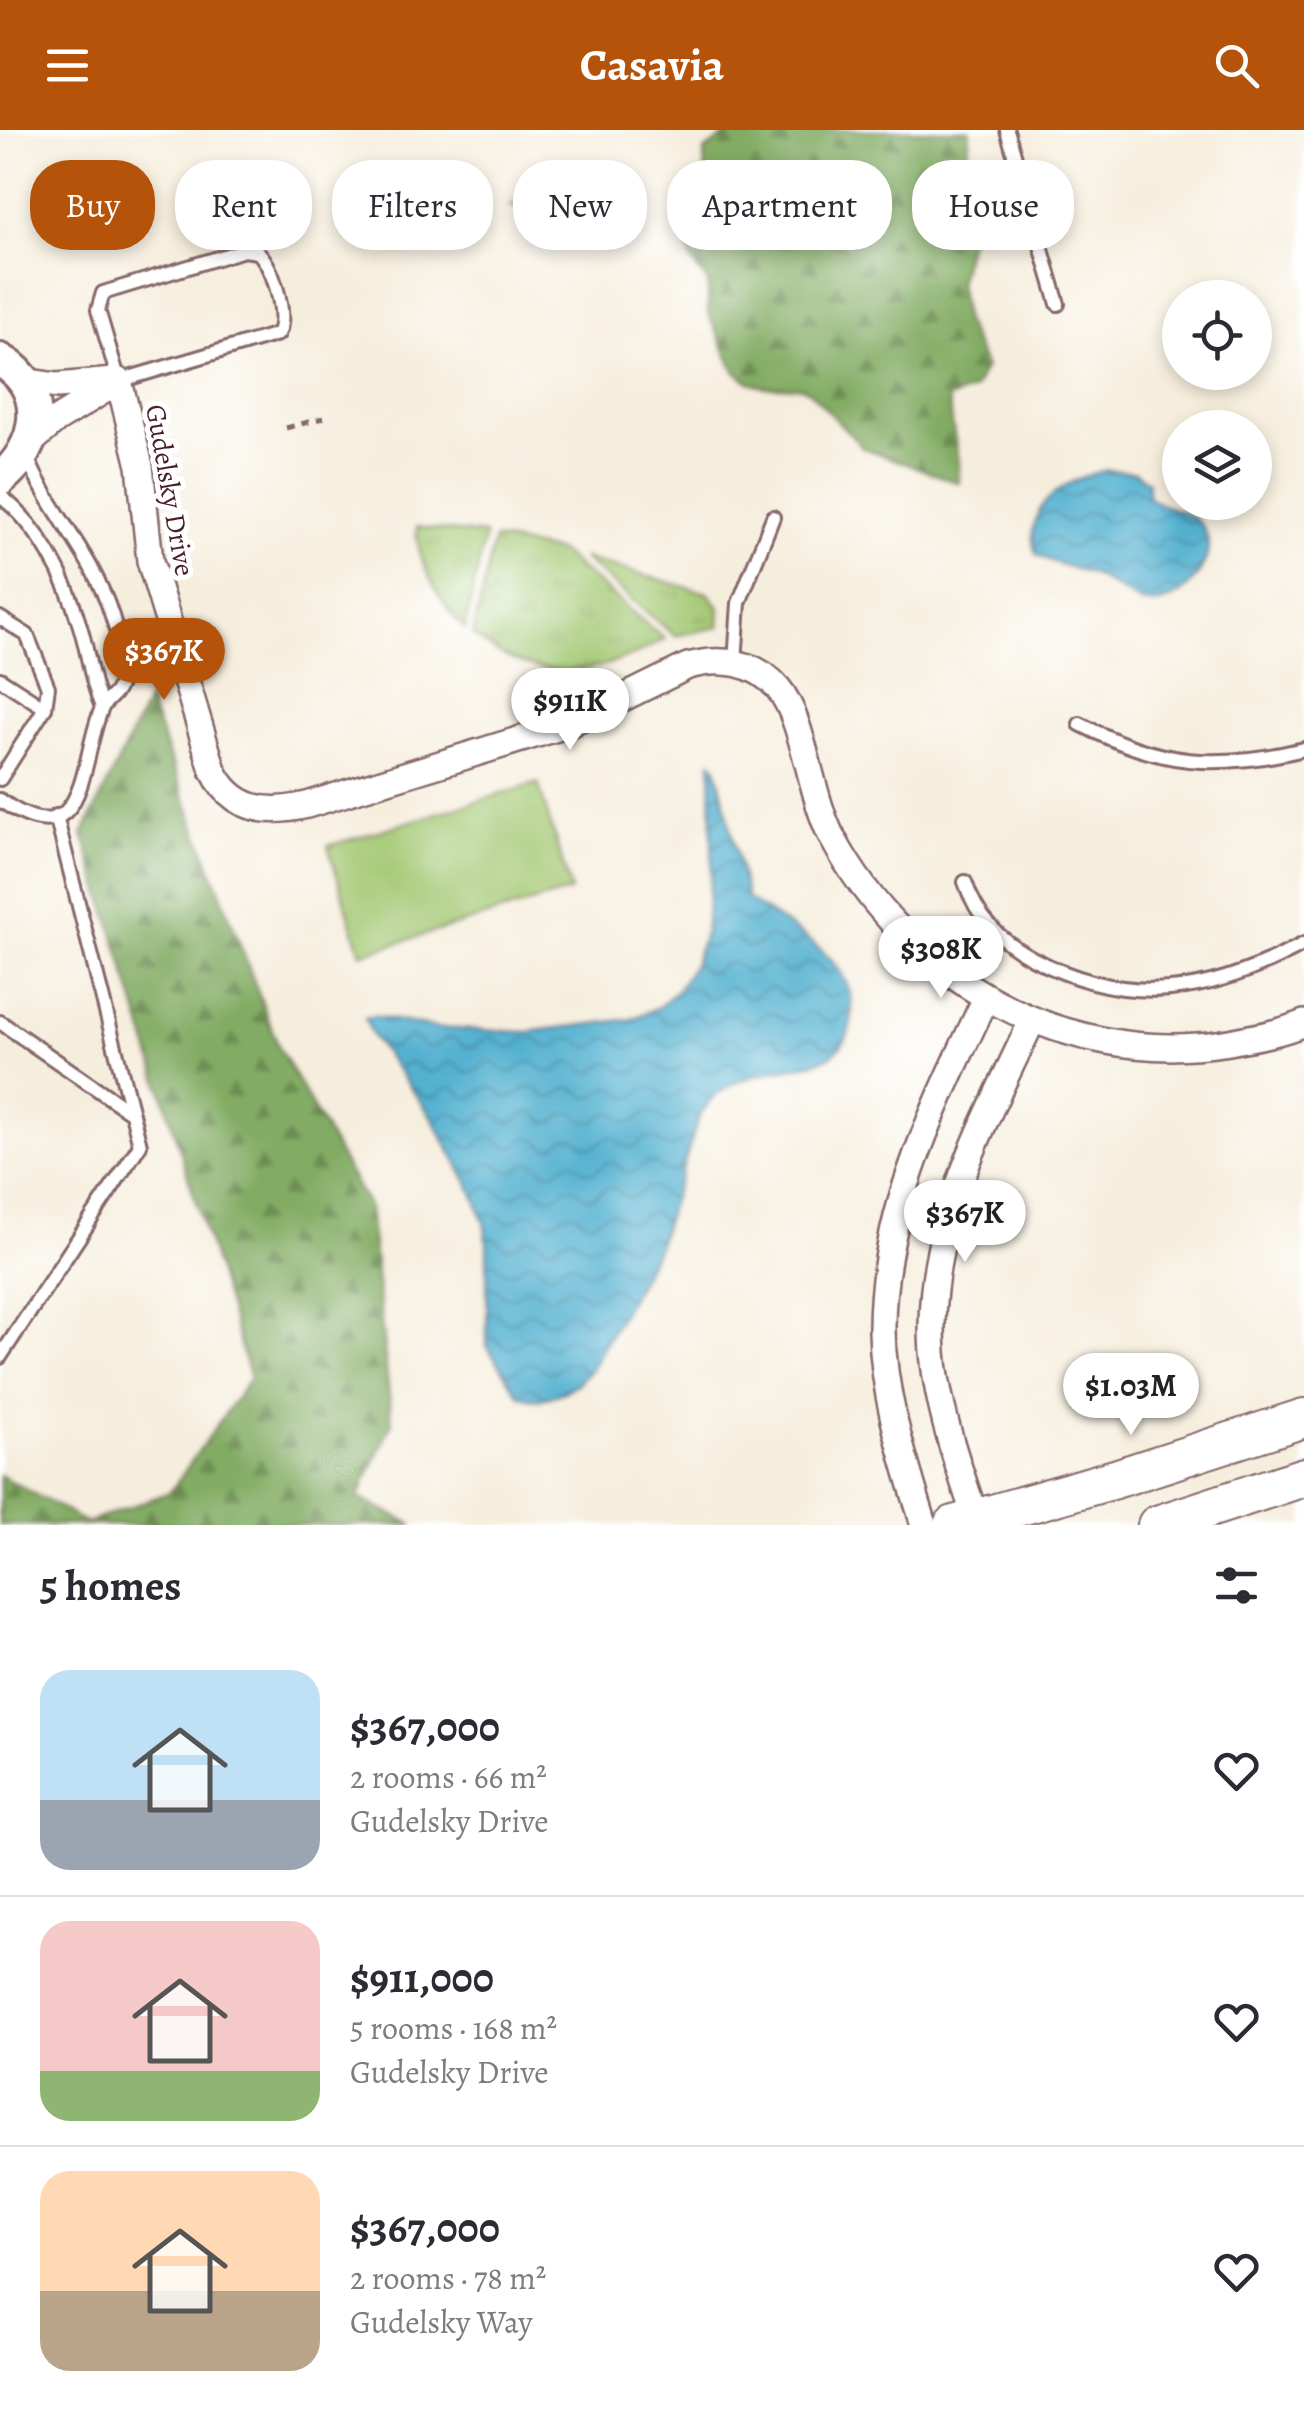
<!DOCTYPE html>
<html lang="en">
<head>
<meta charset="utf-8">
<style>
	body { margin:0; font-family:Alegreya,serif; background:#f7f7f7; color:#2b2b33; height:100vh; display:flex; flex-direction:column; font-size:38px; white-space:nowrap }
	* { box-sizing:border-box; margin:0 }
	p { font-size:32px; color:#7c7c81 }
	.icon { flex:none; width:55px; height:55px; fill:none; stroke:currentColor; stroke-width:2; stroke-linecap:round; stroke-linejoin:round }
	.map { position:relative; height:1395px; overflow:hidden }
	.sheet { display:flex; flex-direction:column; background:#fff; flex:1 }
	.sheet>* { flex:none }
	.hud { position:absolute; left:30px; top:30px; width:1245px; height:90px; display:flex; gap:20px }
	.tools { position:absolute; left:1162px; top:150px; display:grid; gap:20px }
	.tools a { display:grid; place-items:center; width:110px; height:110px; border-radius:50%; background:#fff; box-shadow:0 5px 15px #0003; font-size:50px }
	.price { position:absolute; translate:-50% -85px; padding:0 22px; border-radius:35px; background:#fff; color:#222; font-size:32px; line-height:65px; filter:drop-shadow(0 2px 5px #0008) }
	.price::after { content:''; position:absolute; left:50%; top:60px; width:30px; height:22px; margin-left:-15px; background:inherit; clip-path:polygon(0 0,100% 0,50% 100%) }
	.price.current { background:#b45309; color:#fff }
	ul { padding:0; list-style:none }
	li { display:flex; align-items:center; gap:30px; height:250px; padding:0 40px }
	li+li { border-top:2px solid #e1e1e2 }
	li span { display:grid; place-items:center; flex:none; width:280px; height:200px; border-radius:30px; color:#555 }
	li>.icon { margin-inline-start:auto }
	span .icon { width:120px; height:120px; fill:#fffc; stroke-width:1 }
	li b { font-size:42px }
	h2 { display:flex; justify-content:space-between; align-items:center; height:120px; padding:0 40px; font-size:42px }
	.pill { padding:0 35px; border-radius:40px; background:#fff; box-shadow:0 5px 15px #0003; font-size:35px; line-height:90px }
	.pill.current { background:#b45309; color:#fff }
	header { display:flex; justify-content:space-between; align-items:center; height:130px; padding:0 40px; background:#b45309; color:#fff; font-size:45px; font-weight:700 }
	.map>svg:first-child { display:block }
	.grass { fill:url(#grass-tufts); stroke:#76744e; stroke-width:2.5 }
	.forest { fill:url(#forest-firs); stroke:#666648; stroke-width:2.5 }
	.green { fill:#a3c872; stroke:#76744e; stroke-width:2.5 }
	.water { fill:url(#water-waves); stroke:#4e687e; stroke-width:2.5 }
	.lines { fill:none; stroke-linecap:round; stroke-linejoin:round }
	.service-casing { stroke:#866769; stroke-width:18 }
	.minor-casing { stroke:#866769; stroke-width:30 }
	.tertiary-casing { stroke:#866769; stroke-width:38 }
	.secondary-casing { stroke:#866769; stroke-width:42 }
	.path { stroke:#866769; stroke-width:5; stroke-dasharray:8 8; stroke-linecap:butt }
	.service { stroke:#fff; stroke-width:12 }
	.minor { stroke:#fff; stroke-width:25 }
	.tertiary { stroke:#fff; stroke-width:32 }
	.secondary { stroke:#fff; stroke-width:38 }
	.labels { text-anchor:middle; stroke-width:10; stroke-linejoin:round; paint-order:stroke }
	.street-label { font-size:28px; fill:#4a1f2b; stroke:#fff }
</style>
</head>
<body>
<header><svg class="icon" aria-label="menu" viewBox="0 0 24 24"><path d="M4 6h16M4 12h16M4 18h16"/></svg>Casavia<svg class="icon" aria-label="search" viewBox="0 0 24 24"><circle cx="10" cy="10" r="6"/><path d="M15 15l6 6"/></svg></header>
<div class="map">
<svg width="1304" height="1395" viewBox="0 0 1304 1395">
	<defs>
		<pattern id="grass-tufts" width="24" height="20" patternUnits="userSpaceOnUse" patternTransform="scale(2.5)"><rect width="24" height="20" fill="#a3c872"/><path d="M3 7l-1-3M5 7V3M7 7l1-3M15 17l-1-3M17 17v-4M19 17l1-3" fill="none" stroke="#8eab63"/></pattern>
		<pattern id="forest-firs" width="22" height="20" patternUnits="userSpaceOnUse" patternTransform="scale(2.5)"><rect width="22" height="20" fill="#82ac64"/><path d="M5 1l3.5 6h-7zM16 11l3.5 6h-7z" fill="#6c8b53"/></pattern>
		<pattern id="water-waves" width="16" height="10" patternUnits="userSpaceOnUse" patternTransform="scale(2.5)"><rect width="16" height="10" fill="#52b1d0"/><path d="M0 5q4-4 8 0t8 0" fill="none" stroke="#468fa9"/></pattern>
	</defs>
	<rect width="100%" height="100%" fill="#fff"/>
	<filter id="ink" filterUnits="userSpaceOnUse"><feTurbulence type="fractalNoise" baseFrequency=".01" numOctaves="2"/><feDisplacementMap in="SourceGraphic" scale="20" xChannelSelector="R" yChannelSelector="G"/><feConvolveMatrix kernelMatrix="1 2 1 2 8 2 1 2 1" color-interpolation-filters="sRGB"/></filter>
	<filter id="wash" filterUnits="userSpaceOnUse"><feTurbulence type="fractalNoise" baseFrequency=".0048" numOctaves="4" result="noise"/><feDisplacementMap in="SourceGraphic" scale="40" xChannelSelector="R" yChannelSelector="G"/><feGaussianBlur stdDeviation="2.25" result="paint"/><feColorMatrix in="noise" values="0 0 0 0 0 0 0 0 0 0 0 0 0 0 0 0 0 1.4 0 .05"/><feComposite in="paint" operator="in"/></filter>
	<g filter="url(#wash)">
		<rect width="100%" height="100%" fill="#f6eedd"/>
		<!-- grass -->
		<path class="grass" d="M562 47 563 55H569L572 94 553 86 554 79 535 74 532 81 510 76 540 52Z
			M417 397 485 405 465 499C443 477 415 430 417 397Z
			M494 409 560 422 665 509C601 547 534 556 473 505Z
			M582 428 708 463 720 478 719 497 675 506Z"/>
		<!-- forest -->
		<path class="forest" d="M734 0H970L965 64 969 111 958 153 965 193 985 237 974 259 948 269 959 332V353L863 318 809 261 802 257H765L749 252 735 241 708 184V152C672 114 692 104 703 62 706 49 704 34 704 21Z
			M148 570 279 918 369 1078 392 1293 358 1368 414 1395H0V1345L87 1393 170 1362 250 1248 83 704Z"/>
		<!-- green -->
		<path class="green" d="M538 653 571 761 361 824 328 716Z"/>
		<!-- water -->
		<path class="water" d="M1108 340 1136 342 1148 352V366C1161 379 1181 377 1195 389 1231 418 1185 477 1147 474 1140 473 1132 467 1126 464 1115 458 1104 450 1093 445 1073 437 1054 435 1036 424 1020 376 1067 348 1108 340Z
			M711 631 716 635 747 768C788 799 862 828 851 892 848 911 840 920 825 929 776 946 727 938 699 987L657 1118 592 1238 578 1253 564 1262 539 1270 520 1266 487 1216V1113L484 1092 472 1060 429 983 372 906 365 888 374 886 436 898 525 902 632 889 659 877 678 859 694 833 705 801 712 734Z"/>
	</g>
	<g filter="url(#ink)">
		<g class="lines">
			<defs>
				<path id="service" d="M1007 0 1058 174
					M244 120 258 122C273 137 288 185 278 204L119 251 98 180 103 163Z
					M0 366C38 394 66 448 79 493 89 523 89 546 102 577
					M0 488 27 505 48 557 45 578
					M735 533 739 473 773 387
					M0 549 45 578 0 649
					M1080 594C1160 636 1217 640 1304 619
					M0 670C89 734 80 626 102 578 105 571 113 567 117 560 128 542 118 505 112 486 92 422 50 384 26 325
					M965 752C977 788 1000 811 1034 829 1130 879 1212 864 1304 814
					M0 892 132 983
					M0 1227 140 1015 56 686"/>
				<path id="minor" d="M23 251 57 256 114 251
					M119 251 140 336 150 431 213 640C232 680 267 685 307 675L570 594 688 536C720 527 755 531 778 558 804 588 810 666 832 707 907 848 1063 937 1223 913 1250 908 1278 904 1304 893
					M31 312 56 290 119 251
					M924 1395C905 1332 883 1267 882 1201 881 1081 936 974 986 868
					M978 1395C962 1347 944 1298 936 1247 915 1117 979 1004 1032 891"/>
				<path id="tertiary" d="M0 230C51 258 40 318 0 349"/>
				<path id="secondary" d="M954 1395 1115 1349 1304 1288
					M1157 1395 1304 1347"/>
			</defs>
			<!-- service casing -->
			<use href="#service" class="service-casing"/>
			<!-- minor casing -->
			<use href="#minor" class="minor-casing"/>
			<!-- tertiary casing -->
			<use href="#tertiary" class="tertiary-casing"/>
			<!-- secondary casing -->
			<use href="#secondary" class="secondary-casing"/>
			<!-- path -->
			<path class="path" d="M286 298 323 288"/>
			<!-- service -->
			<use href="#service" class="service"/>
			<!-- minor -->
			<use href="#minor" class="minor"/>
			<!-- tertiary -->
			<use href="#tertiary" class="tertiary"/>
			<!-- secondary -->
			<use href="#secondary" class="secondary"/>
		</g>
	</g>
	<g class="labels">
		<!-- street labels -->
		<g class="street-label">
			<text transform="translate(171 360) rotate(80)" y="10">Gudelsky Drive</text>
		</g>
	</g>
</svg>
<div class="tools">
<a><svg class="icon" aria-label="locate" viewBox="0 0 24 24"><circle cx="12" cy="12" r="6"/><path d="M12 2v4M12 18v4M2 12h4M18 12h4"/></svg></a>
<a><svg class="icon" aria-label="layers" viewBox="0 0 24 24"><path d="M12 4l9 5-9 5-9-5zM3 14l9 5 9-5"/></svg></a>
</div>
<b class="price current" style="left:164px;top:573px">$367K</b>
<b class="price" style="left:570px;top:623px">$911K</b>
<b class="price" style="left:941px;top:871px">$308K</b>
<b class="price" style="left:965px;top:1135px">$367K</b>
<b class="price" style="left:1131px;top:1308px">$1.03M</b>
<div class="hud">
<a class="pill current">Buy</a>
<a class="pill">Rent</a>
<a class="pill">Filters</a>
<a class="pill">New</a>
<a class="pill">Apartment</a>
<a class="pill">House</a>
</div>
</div>
<section class="sheet">
<h2>5 homes<svg class="icon" aria-label="filters" viewBox="0 0 24 24"><path d="M4 7h16M4 17h16"/><circle cx="9" cy="7" r="2"/><circle cx="15" cy="17" r="2"/></svg></h2>
<ul>
<li><span style="background:linear-gradient(#bfe0f5 65%,#9aa5b1 0)"><svg class="icon" aria-label="home" viewBox="0 0 24 24"><path d="M3 11l9-7 9 7M6 9v11h12V9"/></svg></span><div><b>$367,000</b><p>2 rooms · 66 m²</p><p>Gudelsky Drive</p></div><svg class="icon" aria-label="heart" viewBox="0 0 24 24"><path d="M12 20l-8-8c-3-5 5-10 8-4 3-6 11-1 8 4z"/></svg></li>
<li><span style="background:linear-gradient(#f6c9c9 75%,#8fb573 0)"><svg class="icon" aria-label="home" viewBox="0 0 24 24"><path d="M3 11l9-7 9 7M6 9v11h12V9"/></svg></span><div><b>$911,000</b><p>5 rooms · 168 m²</p><p>Gudelsky Drive</p></div><svg class="icon" aria-label="heart" viewBox="0 0 24 24"><path d="M12 20l-8-8c-3-5 5-10 8-4 3-6 11-1 8 4z"/></svg></li>
<li><span style="background:linear-gradient(#ffd9b3 60%,#b9a48a 0)"><svg class="icon" aria-label="home" viewBox="0 0 24 24"><path d="M3 11l9-7 9 7M6 9v11h12V9"/></svg></span><div><b>$367,000</b><p>2 rooms · 78 m²</p><p>Gudelsky Way</p></div><svg class="icon" aria-label="heart" viewBox="0 0 24 24"><path d="M12 20l-8-8c-3-5 5-10 8-4 3-6 11-1 8 4z"/></svg></li>
</ul>
</section>
</body>
</html>
